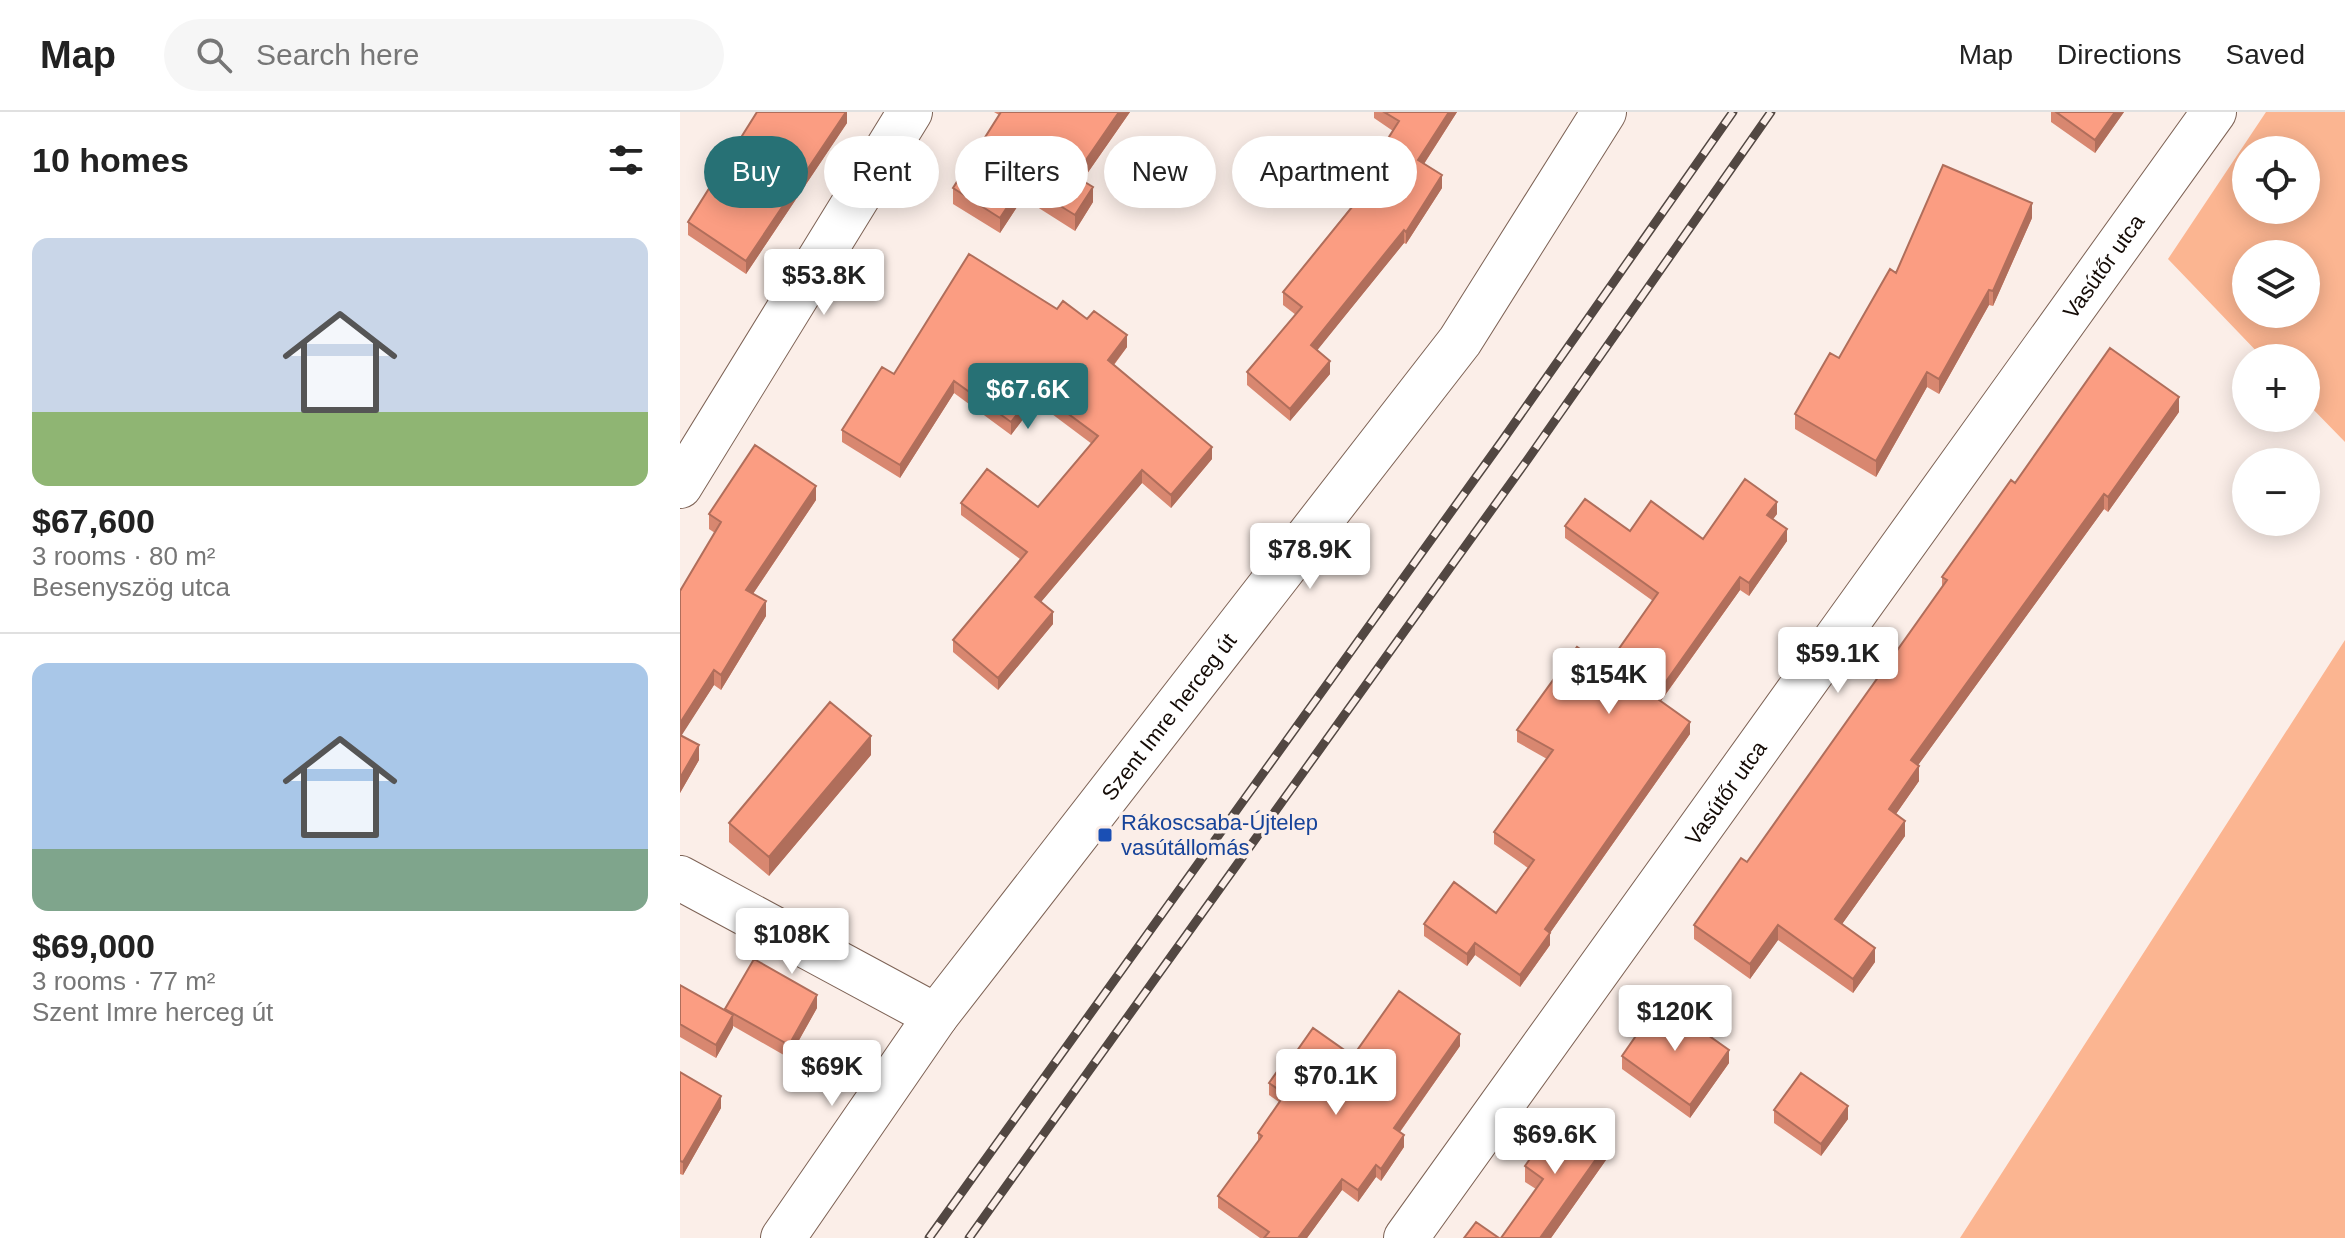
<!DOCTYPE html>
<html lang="en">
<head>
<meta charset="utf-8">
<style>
	body { margin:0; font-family:Arial,sans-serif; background:#f6f6f6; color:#222; height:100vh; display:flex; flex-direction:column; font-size:30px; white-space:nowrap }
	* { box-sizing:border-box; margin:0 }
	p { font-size:26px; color:#767676 }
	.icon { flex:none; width:44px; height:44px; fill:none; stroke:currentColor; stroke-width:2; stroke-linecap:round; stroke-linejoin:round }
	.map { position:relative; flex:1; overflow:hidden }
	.drawer { display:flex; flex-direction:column; background:#fff; width:680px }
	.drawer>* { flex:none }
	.guide { position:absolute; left:24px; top:24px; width:760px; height:72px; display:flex; gap:16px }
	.tools { position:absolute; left:1552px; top:24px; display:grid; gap:16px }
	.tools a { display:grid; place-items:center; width:88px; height:88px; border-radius:50%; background:#fff; box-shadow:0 4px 20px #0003; font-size:40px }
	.price { position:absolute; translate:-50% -68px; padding:0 18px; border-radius:8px; background:#fff; color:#222; font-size:26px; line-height:52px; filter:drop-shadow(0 2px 4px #0008) }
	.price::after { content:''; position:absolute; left:50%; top:48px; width:24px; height:18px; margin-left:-12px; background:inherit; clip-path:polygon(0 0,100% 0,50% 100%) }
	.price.on { background:#277175; color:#fff }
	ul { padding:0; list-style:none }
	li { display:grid; align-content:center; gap:16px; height:424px; padding:0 32px }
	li+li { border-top:2px solid #e0e0e0 }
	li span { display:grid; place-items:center; height:248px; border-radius:16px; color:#555 }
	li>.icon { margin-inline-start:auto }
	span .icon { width:144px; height:144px; fill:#fffc; stroke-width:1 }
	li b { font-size:34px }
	h2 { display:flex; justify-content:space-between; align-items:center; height:96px; padding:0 32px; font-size:34px }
	.chip { padding:0 28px; border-radius:36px; background:#fff; box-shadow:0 4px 20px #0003; font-size:28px; line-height:72px }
	.chip.on { background:#277175; color:#fff }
	header { display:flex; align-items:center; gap:48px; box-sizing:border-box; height:112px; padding:0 40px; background:#fff; border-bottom:2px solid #e0e0e0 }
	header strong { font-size:38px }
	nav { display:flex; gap:44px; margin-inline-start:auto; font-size:28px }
	.search { width:560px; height:72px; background:#f6f6f6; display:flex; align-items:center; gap:20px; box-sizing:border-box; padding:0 28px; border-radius:44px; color:#767676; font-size:30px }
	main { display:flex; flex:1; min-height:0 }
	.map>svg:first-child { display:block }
	.park { fill:#fbb591; fill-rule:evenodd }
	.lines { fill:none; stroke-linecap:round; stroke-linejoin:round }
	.street-casing { stroke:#7d6255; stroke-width:46 }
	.secondary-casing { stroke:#7d6255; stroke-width:46 }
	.street { stroke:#fff; stroke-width:44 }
	.secondary { stroke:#fff; stroke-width:44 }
	.rail-casing { stroke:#524742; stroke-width:9 }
	.rail { stroke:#fbeee8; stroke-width:6; stroke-dasharray:18; stroke-linecap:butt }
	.wall { fill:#d88770 }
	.shaded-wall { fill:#b06e5b }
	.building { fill:#fb9d82; stroke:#b06e5b; stroke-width:2 }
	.transit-dot { fill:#1a4fb4; stroke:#fbeee8; stroke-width:3 }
	.labels { text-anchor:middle; stroke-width:7; stroke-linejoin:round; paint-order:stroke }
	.street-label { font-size:22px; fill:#140b06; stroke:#fbeee8 }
	.transit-label { font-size:22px; fill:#164399; stroke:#fbeee8; text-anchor:start }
</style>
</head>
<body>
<header>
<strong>Map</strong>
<div class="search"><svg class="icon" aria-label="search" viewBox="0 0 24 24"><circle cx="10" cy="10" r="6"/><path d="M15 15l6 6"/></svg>Search here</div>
<nav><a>Map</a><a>Directions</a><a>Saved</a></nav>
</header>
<main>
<section class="drawer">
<h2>10 homes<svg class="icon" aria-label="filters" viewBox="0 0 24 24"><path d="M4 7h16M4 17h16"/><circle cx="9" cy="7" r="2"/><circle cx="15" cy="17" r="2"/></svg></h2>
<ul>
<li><span style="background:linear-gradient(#c9d6e8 70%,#8fb573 0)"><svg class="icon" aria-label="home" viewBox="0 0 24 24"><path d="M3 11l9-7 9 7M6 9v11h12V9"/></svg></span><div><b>$67,600</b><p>3 rooms · 80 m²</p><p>Besenyszög utca</p></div></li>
<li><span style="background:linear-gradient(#a9c7e8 75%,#7fa58c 0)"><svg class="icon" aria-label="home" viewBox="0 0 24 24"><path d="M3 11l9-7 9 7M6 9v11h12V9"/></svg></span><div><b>$69,000</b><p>3 rooms · 77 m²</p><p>Szent Imre herceg út</p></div></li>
</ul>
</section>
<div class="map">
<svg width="1665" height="1126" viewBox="0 0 1665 1126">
	<rect width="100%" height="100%" fill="#fbeee8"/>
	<!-- park -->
	<path class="park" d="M1586 0H1665V330L1626 290V246H1583L1488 147ZM1566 38H1626V98H1566ZM1566 142H1626V202H1566Z
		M1665 528V1126H1280Z"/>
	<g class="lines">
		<defs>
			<g id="street">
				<path d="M0 374 230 0"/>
				<path d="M103 1126 256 904"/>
				<path id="s1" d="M726 1126 1534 0"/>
			</g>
			<g id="secondary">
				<path id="s2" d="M0 766 256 904 780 229 924 0"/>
			</g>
		</defs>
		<!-- street casing -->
		<use href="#street" class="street-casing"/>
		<!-- secondary casing -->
		<use href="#secondary" class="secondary-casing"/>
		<!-- street -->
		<use href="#street" class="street"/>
		<!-- secondary -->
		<use href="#secondary" class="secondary"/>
		<defs>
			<path id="rail" d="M249 1126 822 329 1053 0
				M289 1126 848 347 1091 0"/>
		</defs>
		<!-- rail casing -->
		<use href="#rail" class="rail-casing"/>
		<!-- rail -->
		<use href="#rail" class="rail"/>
	</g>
	<!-- wall -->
	<path class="wall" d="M167 0V11L66 162 8 123V110Z
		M314 0H450L402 69 413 90 395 119 343 86 320 121 273 92V76L319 3Z
		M694 0H777L744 52 762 76 726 132 724 131 637 238 650 262 610 309 567 273V260L616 203 603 193V180L671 95V85L713 19 694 6Z
		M1371 0H1444L1415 41 1371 10Z
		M1352 106 1313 194 1309 193 1259 282 1247 275 1196 365 1115 317V302L1159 246 1216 161Z
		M377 197 447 235 434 253 532 347 491 396 462 371 361 490 373 512 318 578 273 540V528L340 447 281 403V391L358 395 412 332 356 290 331 323 274 281 220 366 162 330V318L214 262Z
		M1499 300 1428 400 1424 397 1238 653 1239 669 1216 702 1225 724 1162 812 1195 850 1173 881 1098 828 1070 867 1014 827V813L1067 750 1262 475V465L1335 371Z
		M136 388 73 482 86 504 41 578 34 573 1 623 19 648 0 681V479L35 421 29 417V402Z
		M1097 402 1093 407 1107 429 1069 484 1060 478 981 589 1010 622 870 821V833L840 875 795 843 787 854 744 824V812L816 801 848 756 814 732V720L867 647 837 630V618L926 555 973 489 885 426V414L1023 427Z
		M191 643 89 764 49 730V711Z
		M0 873 45 899V897L137 896 109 946 53 914 36 946 0 925Z
		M780 934 720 1020 724 1035 701 1069 696 1065 678 1090 662 1078 627 1126H580L538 1096V1084L578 1029V1021L599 990 589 983V971L614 943 673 944Z
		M942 944 1049 951 1010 1006 942 957Z
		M0 960 41 996 3 1063 0 1062Z
		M1094 998 1168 1007 1141 1044 1094 1011Z
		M926 1048 871 1126H821L856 1077 845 1070V1054Z"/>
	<!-- shaded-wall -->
	<path class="shaded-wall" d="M166 0H167V11L66 162V149Z
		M439 0H450L395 79V64Z
		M769 0H777L738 61V48Z
		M1435 0H1444L1415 41V28Z
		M762 63V76L726 132V120Z
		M343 71V86L320 121V106Z
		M413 75V90L395 119V103Z
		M1352 91V106L1313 194V179Z
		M724 118V131L631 246V233Z
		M1309 178V193L1259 282V267Z
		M447 223V235L428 260V248Z
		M650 249V262L610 309V297Z
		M1247 260V275L1196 365V349Z
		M274 269V281L220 366V353Z
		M356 278V290L331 323V310Z
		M1499 285V300L1428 400V385Z
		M532 335V347L491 396V383Z
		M462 358V371L355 497V485Z
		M136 374V388L66 492V478Z
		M1424 382V397L1231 663V648Z
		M1097 390V402L1087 415V403Z
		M1107 417V429L1069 484V471Z
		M1060 465V478L975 597V585Z
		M86 489V504L41 578V563Z
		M373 500V512L318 578V566Z
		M34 558V573L0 626V611Z
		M1010 610V622L870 821V833L840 875V863L865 817Z
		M191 624V643L89 764V745Z
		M19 633V648L0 681V666Z
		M1239 654V669L1209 712V697Z
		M1225 709V724L1155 822V807Z
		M1098 813V828L1070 867V852Z
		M795 831V843L787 854V842Z
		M1195 836V850L1173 881V867Z
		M137 883V896L109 946V933Z
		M53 903V916L36 946V933Z
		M780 922V934L714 1028V1016Z
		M1049 938V951L1010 1006V993Z
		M41 984V996L3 1063V1050Z
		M1168 994V1007L1141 1044V1032Z
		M724 1023V1035L701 1069V1057Z
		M926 1033V1048L871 1126H860Z
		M696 1053V1065L678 1090V1078Z
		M662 1067V1078L627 1126H618Z"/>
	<!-- building -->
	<path class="building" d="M77 0H166L66 149 8 110Z
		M321 0H439L395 64 413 75 395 103 343 71 320 106 273 76Z
		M704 0H769L738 48 762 63 726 120 724 118 631 233 650 249 610 297 567 260 622 195 603 180 677 89 671 85 719 9Z
		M1376 0H1435L1415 28Z
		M1263 53 1352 91 1313 179 1309 178 1259 267 1247 260 1196 349 1115 302 1150 241 1159 246 1210 157 1216 161Z
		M289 142 377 197 383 189 407 207 414 199 447 223 428 248 532 335 491 383 462 358 355 485 373 500 318 566 273 528 347 440 281 391 307 357 358 395 418 324 356 278 331 310 274 269 220 353 162 318 202 255 214 262Z
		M1430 236 1499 285 1428 385 1424 382 1231 648 1239 654 1209 697 1225 709 1155 807 1195 836 1173 867 1098 813 1070 852 1014 813 1061 746 1067 750 1267 468 1262 465 1331 368 1335 371Z
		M75 333 136 374 66 478 86 489 41 563 34 558 0 611V479L41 410 29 402Z
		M1065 367 1097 390 1087 403 1107 417 1069 471 1060 465 975 585 1010 610 865 817 870 821 840 863 795 831 787 842 744 812 774 770 816 801 854 748 814 720 873 638 837 618 897 535 926 555 978 481 885 414 905 387 950 419 971 389 1023 427Z
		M150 590 191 624 89 745 49 711Z
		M0 623 19 633 0 666Z
		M74 847 137 883 109 933 45 897Z
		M0 873 53 903 36 933 0 912Z
		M719 879 780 922 714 1016 724 1023 701 1057 696 1053 678 1078 662 1067 618 1126H584L589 1120 538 1084 582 1024 578 1021 605 982 589 971 611 940 614 943 633 916 673 944Z
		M980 889 1049 938 1010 993 942 944Z
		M0 960 41 984 3 1050 0 1049Z
		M1121 961 1168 994 1141 1032 1094 998Z
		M882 1001 926 1033 860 1126H821L863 1067 845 1054Z
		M796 1110 819 1126H784Z"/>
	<!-- markers -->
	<rect class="transit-dot" x="417" y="715" width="16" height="16" rx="4"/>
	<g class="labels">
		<!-- street labels -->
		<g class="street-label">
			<text dy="8" stroke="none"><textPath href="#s1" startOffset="1196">Vasútőr utca</textPath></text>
			<text dy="8" stroke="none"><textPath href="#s2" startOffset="670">Szent Imre herceg út</textPath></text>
			<text dy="8" stroke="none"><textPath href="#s1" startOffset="548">Vasútőr utca</textPath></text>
		</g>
		<!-- transit labels -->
		<g class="transit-label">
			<text x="441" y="718">Rákoscsaba-Újtelep<tspan x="441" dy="25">vasútállomás</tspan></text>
		</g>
	</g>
</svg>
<div class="tools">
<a><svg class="icon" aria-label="locate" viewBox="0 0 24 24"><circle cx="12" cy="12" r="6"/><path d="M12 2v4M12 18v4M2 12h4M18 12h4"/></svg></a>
<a><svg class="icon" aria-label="layers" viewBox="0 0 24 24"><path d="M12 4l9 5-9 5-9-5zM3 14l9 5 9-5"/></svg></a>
<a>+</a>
<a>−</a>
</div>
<b class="price" style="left:144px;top:205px">$53.8K</b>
<b class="price on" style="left:348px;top:319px">$67.6K</b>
<b class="price" style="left:630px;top:479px">$78.9K</b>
<b class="price" style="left:1158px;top:583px">$59.1K</b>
<b class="price" style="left:929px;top:604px">$154K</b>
<b class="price" style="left:112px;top:864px">$108K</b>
<b class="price" style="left:995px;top:941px">$120K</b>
<b class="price" style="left:152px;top:996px">$69K</b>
<b class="price" style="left:656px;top:1005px">$70.1K</b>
<b class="price" style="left:875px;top:1064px">$69.6K</b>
<div class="guide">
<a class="chip on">Buy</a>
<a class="chip">Rent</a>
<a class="chip">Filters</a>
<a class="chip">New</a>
<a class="chip">Apartment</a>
</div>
</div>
</main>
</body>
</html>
